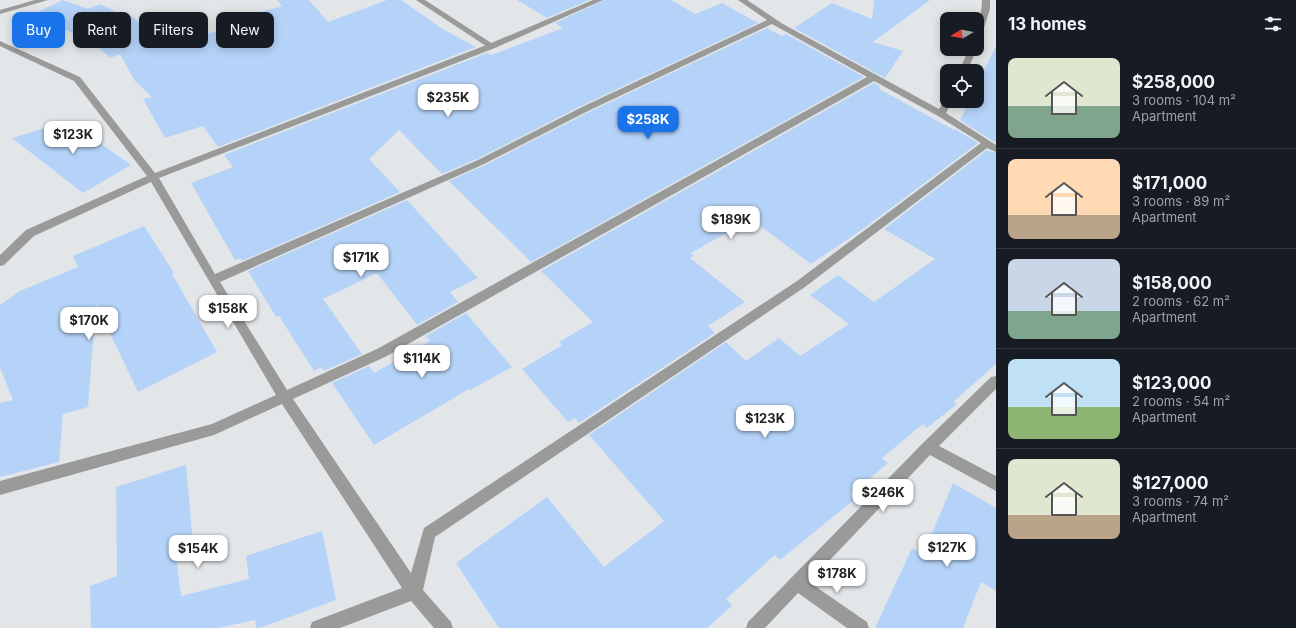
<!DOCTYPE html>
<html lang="en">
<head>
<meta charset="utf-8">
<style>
	body { margin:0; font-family:Inter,sans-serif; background:#20242c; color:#f1f3f6; height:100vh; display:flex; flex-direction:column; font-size:15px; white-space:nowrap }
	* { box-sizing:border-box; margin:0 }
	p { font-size:13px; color:#9ea1a6 }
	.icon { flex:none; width:22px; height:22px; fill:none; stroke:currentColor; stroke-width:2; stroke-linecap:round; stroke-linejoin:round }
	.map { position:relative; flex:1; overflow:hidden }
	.side { display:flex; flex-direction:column; background:#171b24; width:300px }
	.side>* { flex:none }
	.guide { position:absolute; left:12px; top:12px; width:380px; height:36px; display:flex; gap:8px }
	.needle { width:26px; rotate:260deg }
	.tools { position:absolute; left:940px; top:12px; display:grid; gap:8px }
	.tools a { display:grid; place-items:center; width:44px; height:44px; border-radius:8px; background:#171b24; box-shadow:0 2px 10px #0003; font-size:20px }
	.price { position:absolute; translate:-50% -34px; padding:0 9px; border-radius:8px; background:#fff; color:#222; font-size:13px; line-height:26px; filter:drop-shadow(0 1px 2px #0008) }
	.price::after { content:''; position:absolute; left:50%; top:24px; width:12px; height:9px; margin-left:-6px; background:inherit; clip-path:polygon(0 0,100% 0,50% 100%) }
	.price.on { background:#1a73e8; color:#fff }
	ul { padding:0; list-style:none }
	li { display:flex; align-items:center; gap:12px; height:100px; padding:0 12px }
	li+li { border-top:1px solid #363941 }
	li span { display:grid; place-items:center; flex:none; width:112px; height:80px; border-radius:8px; color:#555 }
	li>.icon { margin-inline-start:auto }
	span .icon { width:48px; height:48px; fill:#fffc; stroke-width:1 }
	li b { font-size:17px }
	h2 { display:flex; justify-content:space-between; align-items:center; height:48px; padding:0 12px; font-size:17px }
	.chip { padding:0 14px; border-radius:8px; background:#171b24; box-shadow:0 2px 10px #0003; font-size:14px; line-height:36px }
	.chip.on { background:#1a73e8; color:#fff }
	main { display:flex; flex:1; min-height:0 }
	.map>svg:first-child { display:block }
	.building { fill:#b5d3f8 }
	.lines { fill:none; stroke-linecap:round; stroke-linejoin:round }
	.lane { fill:#9a9b99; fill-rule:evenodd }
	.street { fill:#9a9b99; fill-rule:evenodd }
</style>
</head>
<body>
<main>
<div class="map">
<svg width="996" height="628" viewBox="0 0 996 628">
	<rect width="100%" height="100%" fill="#e3e6e9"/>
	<!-- building -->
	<path class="building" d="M63 0 88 9 100 4 128 18 131 16 149 30 153 28 157 31 181 22 199 36 258 20 253 14 282 6 277 0H309L328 22 387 0H401L443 29 476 47 218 147 203 126 165 138 143 99 152 97 135 81 120 54 110 58 96 45 91 47 79 37 36 13Z
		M517 0H589L547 18Z
		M604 0H671L695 14 722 3 758 23 581 106 477 159 442 174 399 130 369 159 400 192 242 261 240 258 235 260 191 183 233 167 224 155 487 53 491 55 563 28 555 23Z
		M874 0H930L873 42 903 51 885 78 794 28 832 3 872 19Z
		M767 28 782 36 786 34 864 77 531 262 449 181 485 165 589 112Z
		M996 46V143L960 120 969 101H977V84Z
		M874 83 880 86 879 89 954 130 955 129 978 143 863 229 811 264 751 219 691 253 694 256 690 258 745 302 708 326 715 333 579 423 575 418 568 422 522 369 562 345 559 342 593 322 541 271Z
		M69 121 131 165 83 193 12 138Z
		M987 150 996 153V364L954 401 957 404 927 428 923 424 882 458 888 463 850 495 855 499 780 560 775 555 726 599 732 606 707 628H499L456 563 547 497 604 567 664 521 589 435 726 342 746 361 779 338 800 356 849 324 810 295 838 275 874 302 935 259 884 229Z
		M407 200 478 278 450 292 458 302 417 325 377 273 323 299 362 354 324 371 321 367 314 371 279 316 276 317 248 271Z
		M144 226 174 273 172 274 217 352 138 392 96 304 88 407 63 414 59 462 0 477V403L13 400 0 368V305L20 291 78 267 73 256Z
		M466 313 512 367 470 390 469 389 374 445 332 383 369 366 374 373 430 341 426 336Z
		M186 465 193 542 175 548 181 596 249 579 246 556 322 531 336 600 260 628H256L255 620 218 628H91L90 586 117 576 116 487Z
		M953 483 996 508V591L981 582 963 628H875L912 548 923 555Z"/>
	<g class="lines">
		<!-- lane -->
		<path class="lane" d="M416 0H425L496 46 489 48Z"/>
		<!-- street -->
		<path class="street" d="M35 0H48L0 14V10Z
			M593 0H603L495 48 159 178 215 274 478 160 582 107 767 20 738 0H747L783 24 939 109 945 99 952 101 946 113 996 145V152L987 148 805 287 435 537 423 590 451 622 453 628H434L411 601 340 628H310L312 622 402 588 282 404 214 435 0 495V481L212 424 276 395 151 182 34 236 4 265 0 266V255L26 230 147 176 74 81 0 46V41L80 77 155 173 489 44ZM772 24 867 77 377 349 287 390 220 282 484 164 588 111ZM874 81 938 116 981 143 797 281 424 528 411 573 293 399 385 357Z
			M982 0H990V9L981 37 977 39C977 26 982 14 982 0Z
			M969 49H977L967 71H959Z
			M996 376V389L939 446 996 476V491L930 455 809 582 867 622 869 628H847L798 593 765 628H746L748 622 923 443 991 377Z"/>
	</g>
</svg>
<div class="tools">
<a><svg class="needle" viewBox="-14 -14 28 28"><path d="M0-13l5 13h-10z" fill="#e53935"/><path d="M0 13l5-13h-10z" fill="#9ea1a6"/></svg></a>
<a><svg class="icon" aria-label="locate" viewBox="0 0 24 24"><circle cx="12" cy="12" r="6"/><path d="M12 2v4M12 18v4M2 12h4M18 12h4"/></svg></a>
</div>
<b class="price" style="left:448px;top:118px">$235K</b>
<b class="price on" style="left:648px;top:140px">$258K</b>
<b class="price" style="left:73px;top:155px">$123K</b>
<b class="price" style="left:731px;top:240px">$189K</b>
<b class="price" style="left:361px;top:278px">$171K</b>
<b class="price" style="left:228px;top:329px">$158K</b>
<b class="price" style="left:89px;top:341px">$170K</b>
<b class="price" style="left:422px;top:379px">$114K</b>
<b class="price" style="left:765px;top:439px">$123K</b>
<b class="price" style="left:883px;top:513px">$246K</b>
<b class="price" style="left:947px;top:568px">$127K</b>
<b class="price" style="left:198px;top:569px">$154K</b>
<b class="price" style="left:837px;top:594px">$178K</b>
<div class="guide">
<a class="chip on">Buy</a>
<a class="chip">Rent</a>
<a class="chip">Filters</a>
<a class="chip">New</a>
</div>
</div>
<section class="side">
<h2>13 homes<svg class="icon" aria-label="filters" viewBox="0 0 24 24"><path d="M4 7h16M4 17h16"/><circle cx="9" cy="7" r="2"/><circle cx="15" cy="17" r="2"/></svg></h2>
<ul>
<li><span style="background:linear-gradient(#dfe7d0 60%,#7fa58c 0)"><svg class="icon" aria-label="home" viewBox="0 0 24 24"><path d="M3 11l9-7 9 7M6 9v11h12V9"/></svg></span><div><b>$258,000</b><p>3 rooms · 104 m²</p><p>Apartment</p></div></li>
<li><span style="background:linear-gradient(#ffd9b3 70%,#b9a48a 0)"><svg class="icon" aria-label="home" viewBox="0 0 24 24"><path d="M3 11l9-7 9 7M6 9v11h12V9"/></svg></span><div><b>$171,000</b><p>3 rooms · 89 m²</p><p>Apartment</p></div></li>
<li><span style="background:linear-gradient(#c9d6e8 65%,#7fa58c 0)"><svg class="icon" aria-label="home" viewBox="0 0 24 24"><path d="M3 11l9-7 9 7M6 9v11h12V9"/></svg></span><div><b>$158,000</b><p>2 rooms · 62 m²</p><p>Apartment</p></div></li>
<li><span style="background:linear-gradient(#bfe0f5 60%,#8fb573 0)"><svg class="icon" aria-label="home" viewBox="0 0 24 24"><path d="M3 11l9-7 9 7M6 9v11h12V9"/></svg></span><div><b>$123,000</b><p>2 rooms · 54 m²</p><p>Apartment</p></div></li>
<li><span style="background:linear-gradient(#dfe7d0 70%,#b9a48a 0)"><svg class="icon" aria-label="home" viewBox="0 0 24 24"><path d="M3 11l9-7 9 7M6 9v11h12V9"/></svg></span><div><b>$127,000</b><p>3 rooms · 74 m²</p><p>Apartment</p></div></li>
</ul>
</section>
</main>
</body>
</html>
